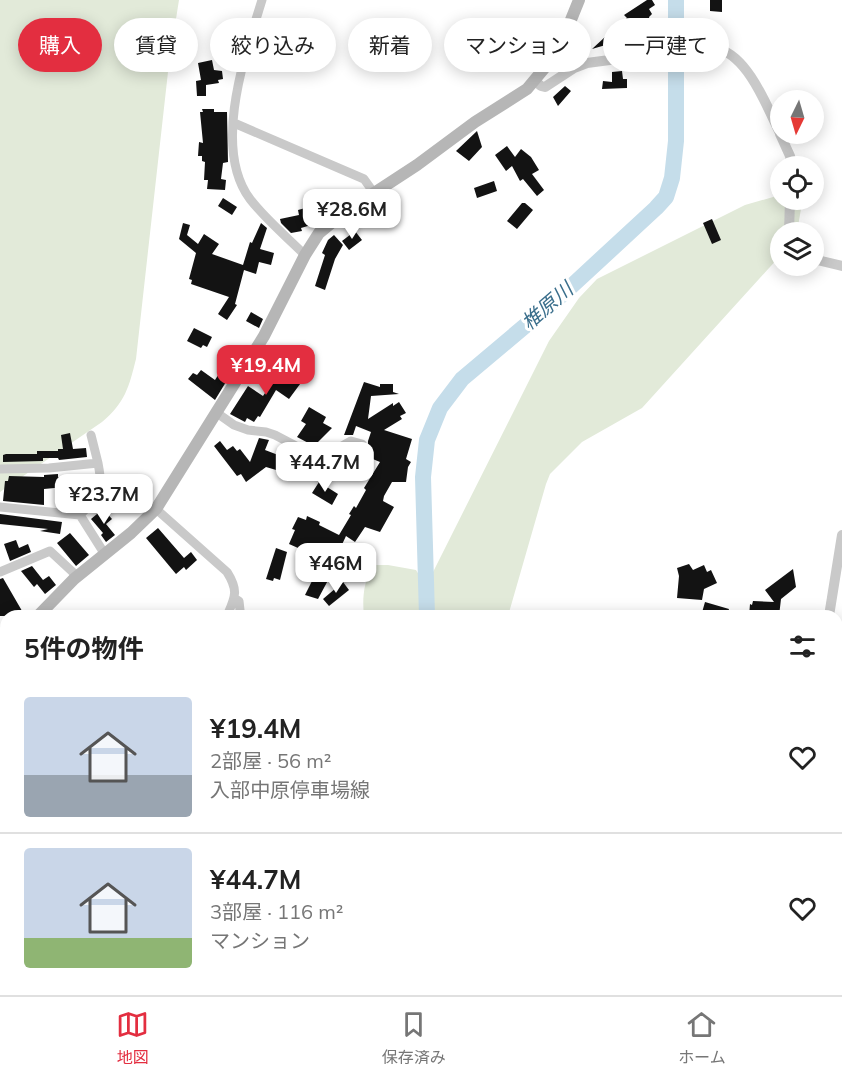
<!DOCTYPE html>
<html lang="ja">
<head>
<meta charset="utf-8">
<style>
	body { margin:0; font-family:Mulish,"Noto Sans JP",sans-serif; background:#f6f6f6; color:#222; height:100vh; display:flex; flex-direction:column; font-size:22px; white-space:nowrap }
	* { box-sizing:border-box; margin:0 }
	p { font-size:20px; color:#767676 }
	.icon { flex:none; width:33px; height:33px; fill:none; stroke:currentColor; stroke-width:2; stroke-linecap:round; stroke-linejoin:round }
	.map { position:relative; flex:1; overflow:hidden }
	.side { position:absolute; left:0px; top:610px; width:843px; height:386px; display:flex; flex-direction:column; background:#fff; border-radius:18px 18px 0 0; box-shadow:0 3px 15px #0003 }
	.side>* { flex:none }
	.hud { position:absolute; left:18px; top:18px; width:807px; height:54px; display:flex; gap:12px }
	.needle { width:39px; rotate:185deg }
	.controls { position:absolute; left:770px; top:90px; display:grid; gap:12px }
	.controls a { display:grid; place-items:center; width:54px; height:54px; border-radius:50%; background:#fff; box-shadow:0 3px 15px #0003; font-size:30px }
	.price { position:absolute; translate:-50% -51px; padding:0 14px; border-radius:12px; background:#fff; color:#222; font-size:20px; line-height:39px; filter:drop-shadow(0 2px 3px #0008) }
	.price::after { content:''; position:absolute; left:50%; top:36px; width:18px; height:14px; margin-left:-9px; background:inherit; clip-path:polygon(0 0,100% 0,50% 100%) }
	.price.on { background:#e32e40; color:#fff }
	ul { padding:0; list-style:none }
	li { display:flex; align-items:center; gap:18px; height:150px; padding:0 24px }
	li+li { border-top:2px solid #e0e0e0 }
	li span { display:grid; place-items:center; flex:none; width:168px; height:120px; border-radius:6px; color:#555 }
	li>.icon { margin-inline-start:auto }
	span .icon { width:72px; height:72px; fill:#fffc; stroke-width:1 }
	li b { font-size:26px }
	h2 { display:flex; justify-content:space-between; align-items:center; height:72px; padding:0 24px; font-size:26px }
	.tag { padding:0 21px; border-radius:27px; background:#fff; box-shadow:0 3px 15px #0003; font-size:21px; line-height:54px }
	.tag.on { background:#e32e40; color:#fff }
	.tabs { display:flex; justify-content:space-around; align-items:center; height:84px; border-top:2px solid #e0e0e0; background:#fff; font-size:16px; color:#767676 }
	.tabs a { display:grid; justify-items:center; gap:3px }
	.tabs .on { color:#e32e40 }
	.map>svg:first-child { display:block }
	.green { fill:#e2ead9 }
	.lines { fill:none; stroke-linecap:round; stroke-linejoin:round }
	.river { stroke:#c5ddea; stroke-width:16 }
	.building { fill:#131313 }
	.minor { stroke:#c9c9c9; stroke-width:9 }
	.tertiary { stroke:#c9c9c9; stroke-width:10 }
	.secondary { stroke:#b6b6b6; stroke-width:12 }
	.labels { text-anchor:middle; stroke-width:6; stroke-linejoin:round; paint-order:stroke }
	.water-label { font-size:20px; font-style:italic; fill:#3b6f8c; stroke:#fff }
</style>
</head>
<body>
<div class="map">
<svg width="842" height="995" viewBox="0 0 842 995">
	<rect width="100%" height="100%" fill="#fff"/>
	<!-- green -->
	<path class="green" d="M0 0H179L169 63 136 359C129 387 125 403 102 422L0 492Z
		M780 195V200H796L801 209 797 232H780V256L642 408 582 442 550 474 546 484 508 616H364C362 597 364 583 372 565H388L416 570 426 586 549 341 579 298 597 279 745 205Z
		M411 990H494L497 995H414Z"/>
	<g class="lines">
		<!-- river -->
		<path class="river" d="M427 616 423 477 427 440 440 408 462 379 563 294 656 208 666 197 672 178 676 141V0
			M391 990 392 995"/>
	</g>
	<!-- building -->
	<path class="building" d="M647 0H652L655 5 649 9 652 14 649 17 656 43 646 46 643 38 627 43 626 39 592 49 605 37 620 33 615 27 627 18 624 15Z
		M710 0H722V12L710 11Z
		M212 60 214 70 222 71 223 79 218 80 219 83 206 85V96H197L196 81 201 80 198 63Z
		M622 71 623 79H627V88L602 89 603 81 612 82V72Z
		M565 86 571 91 558 106 553 97Z
		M202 109H214V112H227L228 162 223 163 221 179 226 180 225 190 207 189 208 180H204L205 162 202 161V156H198L199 142 203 143 200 112H203Z
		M477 131 482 147 469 161 456 151Z
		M507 146 515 157 521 149 531 157 539 170 532 174 544 190 537 196 523 179 520 181 512 166 506 171 495 155Z
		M494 181 497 191 477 198 474 188Z
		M223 198 237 207 232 215 218 206Z
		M522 203H525L533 210 517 229 507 221Z
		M316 205 320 221 318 223 301 228 302 231 291 233 281 223 280 219 299 215 298 210Z
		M712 219 721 240 712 244 703 223Z
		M183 223 190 225 187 235 198 244 204 234 219 244 212 254 243 265 250 242 252 243 261 223 267 228 260 249 274 253 271 265 259 262 256 274 244 270 235 304 237 305 227 320 218 314 229 297 191 284 192 280 189 279 196 253 179 239Z
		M355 231 362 240 349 250 342 241Z
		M334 235 343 245 335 259 325 290 315 286 325 255 322 253 328 240Z
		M251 312 263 319 259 328 246 321Z
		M194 328 212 337 207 347 203 345 201 348 187 341Z
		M300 361 305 366 296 375 303 380 289 399 276 390 260 417 258 416 254 422 247 418 245 422 230 414 248 386 263 396 275 378 283 383Z
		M224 366 232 372 215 400 188 379 193 373 197 375 201 370 215 380Z
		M364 382 380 387V384H393V392L399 394 371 396 368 419 393 403V406L399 402 406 413 400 416 402 419 384 430 412 439 406 459 411 462 408 467 406 482H392L384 496 383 501 394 507 380 532 365 527 355 542 346 536 332 566 330 570 333 571 318 599 305 595 323 559 289 544 295 530 292 529 298 517 306 520 307 516 320 522 319 525 339 535 351 515 349 514 354 506 356 508 366 490 364 488 380 462 363 455 368 446V441L371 432 356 426 353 435H344Z
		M309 407 326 417 323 423 332 428 314 446 297 437 306 424 301 421Z
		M70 433 73 449 86 448 87 457 59 460 58 458H43V461L3 462V455L6 454H37V451H58V449H63L61 435Z
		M259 438 269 440 265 450 286 458 283 472 266 467 246 482 241 474 237 476 214 446 220 441 227 450 233 446 237 451 240 449 250 462Z
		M58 474V477L93 479V490L65 489V487L44 489V505L3 501 5 481H8L9 476 44 477V475Z
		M319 482 338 494 332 505 312 493Z
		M103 509 112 519 106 524 115 535 106 542 101 535 103 533 91 519Z
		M0 514 62 522 60 534 40 531 48 529 0 524Z
		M158 528 184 558 191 552 197 560 186 570 184 567 176 574 146 538Z
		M70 533 89 555 76 566 57 543Z
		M16 540 19 548 28 544 31 552 10 561 4 544Z
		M276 548 287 552 280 580 274 578 273 581 266 579Z
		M689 564 693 570 704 565 707 572 711 570 717 583 704 589 702 600 677 598 679 576 677 568Z
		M32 566 43 580 49 576 56 585 45 594 37 584 34 587 21 571Z
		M793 569 796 587 781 599 779 616H749L750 604 752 605 753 601 774 602 765 590Z
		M3 578 18 604 25 616H0V579Z
		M343 582 349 590 329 606 323 599Z
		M705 602 729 609 727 616H701Z"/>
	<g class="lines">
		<!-- minor -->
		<path class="minor" d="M262 0C245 55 212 148 250 199 266 220 287 237 305 255
			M234 123 364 179 374 193
			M217 413 234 425 248 430 266 432 275 435 313 455 330 453 351 441 362 444
			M91 435 98 463
			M0 469 49 468 98 463C104 495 101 492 80 515
			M0 507 80 515
			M156 509 227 572C239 591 235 597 227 616
			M80 515 104 553
			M0 572 50 551 77 576
			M234 598 239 601 240 610 238 616
			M0 807 6 802
			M0 839 6 842
			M303 990 312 995
			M263 995V990
			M680 995 682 990
			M700 995 701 990"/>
		<!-- tertiary -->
		<path class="tertiary" d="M535 81 541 86 545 87 574 68 587 63 700 48C706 48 713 47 719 49 749 58 767 107 780 133
			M780 134 790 156 792 166
			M789 232 790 200
			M813 259 842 266
			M829 616 842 535
			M837 938 842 944"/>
		<!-- secondary -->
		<path class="secondary" d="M38 616 74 579 131 533 156 509 264 336 305 255 319 233 342 214 417 165 475 122 527 89 547 65 564 37 579 0
			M0 658 6 652"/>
	</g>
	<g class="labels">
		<!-- water labels -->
		<g class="water-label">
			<text transform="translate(547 306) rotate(-41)" y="7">椎原川</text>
		</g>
	</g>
</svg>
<div class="controls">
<a><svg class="needle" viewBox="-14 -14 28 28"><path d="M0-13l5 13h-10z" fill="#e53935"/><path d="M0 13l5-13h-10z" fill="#767676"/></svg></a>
<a><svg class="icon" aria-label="locate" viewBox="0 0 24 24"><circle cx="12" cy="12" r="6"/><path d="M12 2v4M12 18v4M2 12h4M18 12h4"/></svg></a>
<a><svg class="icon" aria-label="layers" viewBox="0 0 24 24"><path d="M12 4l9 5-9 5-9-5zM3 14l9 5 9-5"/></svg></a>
</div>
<b class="price" style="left:352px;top:240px">¥28.6M</b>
<b class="price on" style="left:266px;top:396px">¥19.4M</b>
<b class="price" style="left:325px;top:493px">¥44.7M</b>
<b class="price" style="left:104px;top:525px">¥23.7M</b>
<b class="price" style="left:336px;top:594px">¥46M</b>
<div class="hud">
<a class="tag on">購入</a>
<a class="tag">賃貸</a>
<a class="tag">絞り込み</a>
<a class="tag">新着</a>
<a class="tag">マンション</a>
<a class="tag">一戸建て</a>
</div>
<section class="side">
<h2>5件の物件<svg class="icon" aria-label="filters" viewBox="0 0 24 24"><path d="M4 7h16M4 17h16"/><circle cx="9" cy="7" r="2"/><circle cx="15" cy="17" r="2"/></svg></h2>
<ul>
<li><span style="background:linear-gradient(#c9d6e8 65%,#9aa5b1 0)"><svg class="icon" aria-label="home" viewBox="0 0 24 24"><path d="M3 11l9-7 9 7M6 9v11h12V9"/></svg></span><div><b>¥19.4M</b><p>2部屋 · 56 m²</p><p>入部中原停車場線</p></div><svg class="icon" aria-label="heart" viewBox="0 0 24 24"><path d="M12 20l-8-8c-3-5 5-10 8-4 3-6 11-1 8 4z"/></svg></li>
<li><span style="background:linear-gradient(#c9d6e8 75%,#8fb573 0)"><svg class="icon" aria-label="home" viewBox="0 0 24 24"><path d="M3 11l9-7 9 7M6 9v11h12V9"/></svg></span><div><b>¥44.7M</b><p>3部屋 · 116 m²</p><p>マンション</p></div><svg class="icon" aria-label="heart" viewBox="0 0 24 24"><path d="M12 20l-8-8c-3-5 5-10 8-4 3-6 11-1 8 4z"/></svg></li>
</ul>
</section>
</div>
<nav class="tabs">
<a class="on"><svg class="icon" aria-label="map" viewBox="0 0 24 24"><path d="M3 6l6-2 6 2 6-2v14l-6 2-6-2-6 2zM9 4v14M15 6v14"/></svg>地図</a>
<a><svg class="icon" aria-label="saved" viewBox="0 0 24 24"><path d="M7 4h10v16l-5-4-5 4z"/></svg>保存済み</a>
<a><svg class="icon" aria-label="home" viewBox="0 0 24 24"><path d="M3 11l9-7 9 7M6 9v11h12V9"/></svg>ホーム</a>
</nav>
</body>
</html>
